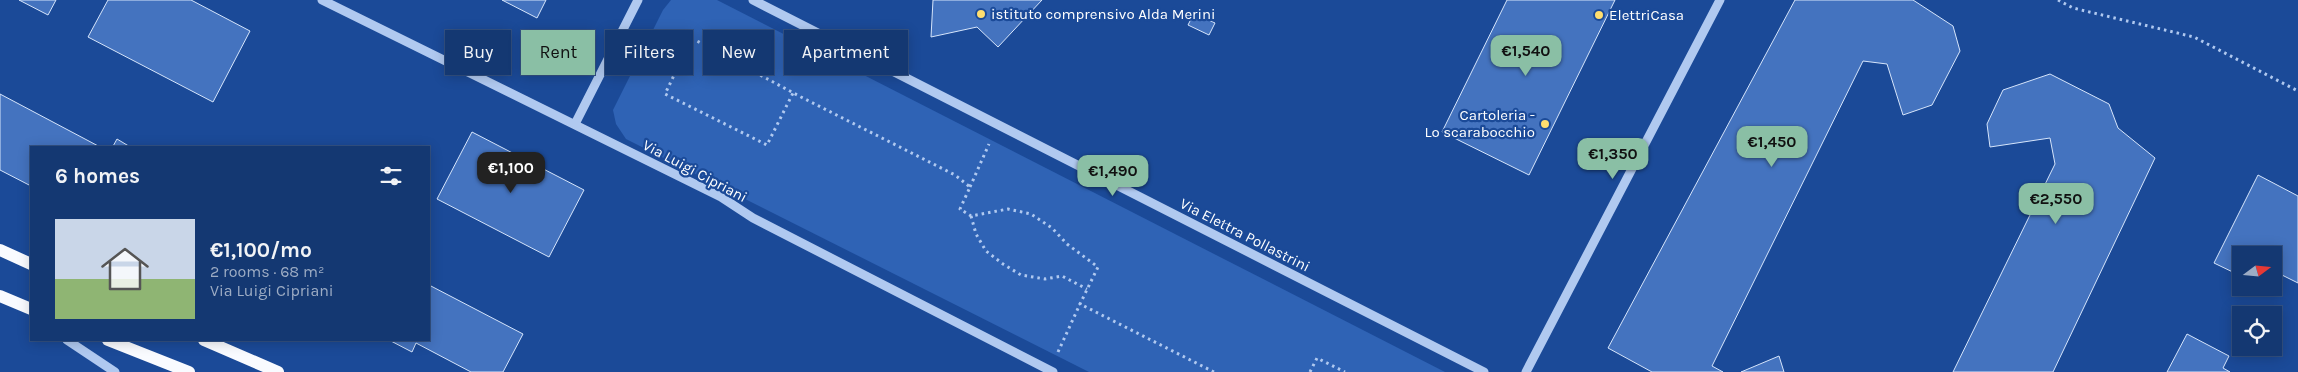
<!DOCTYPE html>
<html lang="en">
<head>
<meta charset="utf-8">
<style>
	body { margin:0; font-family:Karla,sans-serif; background:#1d3f77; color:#f1f3f6; height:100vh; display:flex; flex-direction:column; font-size:19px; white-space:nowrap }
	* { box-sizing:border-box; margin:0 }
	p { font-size:16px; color:#9dacc4 }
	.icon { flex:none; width:28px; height:28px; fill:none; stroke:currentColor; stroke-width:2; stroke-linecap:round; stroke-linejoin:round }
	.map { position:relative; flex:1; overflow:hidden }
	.sheet { position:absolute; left:30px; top:146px; width:400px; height:195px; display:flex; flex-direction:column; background:#143872; border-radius:0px; box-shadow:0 2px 12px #0003,0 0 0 1px #335284 }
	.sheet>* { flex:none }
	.guide { position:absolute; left:445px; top:30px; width:475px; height:45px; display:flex; gap:10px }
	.needle { width:32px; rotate:74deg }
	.tools { position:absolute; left:2232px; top:246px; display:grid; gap:10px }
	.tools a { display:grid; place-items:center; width:50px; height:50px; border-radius:0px; background:#143872; box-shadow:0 2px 12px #0003,0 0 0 1px #335284; font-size:25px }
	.price { position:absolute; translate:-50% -42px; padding:0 11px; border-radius:10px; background:#8abfa5; color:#111; font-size:16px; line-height:32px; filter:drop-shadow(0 1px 2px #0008) }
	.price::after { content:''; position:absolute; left:50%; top:30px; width:15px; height:11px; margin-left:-8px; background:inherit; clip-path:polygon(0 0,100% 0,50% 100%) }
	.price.active { background:#222; color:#fff }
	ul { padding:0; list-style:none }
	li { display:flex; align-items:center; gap:15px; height:125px; padding:0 25px }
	li span { display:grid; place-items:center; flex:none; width:140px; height:100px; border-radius:0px; color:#555 }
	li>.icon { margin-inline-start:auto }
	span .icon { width:60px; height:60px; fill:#fffc; stroke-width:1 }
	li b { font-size:21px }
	h2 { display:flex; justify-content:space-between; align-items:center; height:60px; padding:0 25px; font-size:21px }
	.chip { padding:0 18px; border-radius:0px; background:#143872; box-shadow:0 2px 12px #0003,0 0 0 1px #335284; font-size:18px; line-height:45px }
	.chip.active { background:#8abfa5; color:#111 }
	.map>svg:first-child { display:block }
	.green { fill:#2f63b5 }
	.building { fill:#4473bf; stroke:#d6e5fb }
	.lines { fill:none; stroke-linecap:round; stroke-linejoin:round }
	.path { stroke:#b0c9f0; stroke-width:3; stroke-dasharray:2.5 4; stroke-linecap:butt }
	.minor { stroke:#b0c9f0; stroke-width:9 }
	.major { stroke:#f9fbff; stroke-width:12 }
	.poi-dot { fill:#ffde6f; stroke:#1b4a98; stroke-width:2 }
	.labels { text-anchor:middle; stroke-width:4.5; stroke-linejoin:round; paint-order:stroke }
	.poi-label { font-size:15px; fill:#fff; stroke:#1b4a98; text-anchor:start }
	.street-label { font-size:15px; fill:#fff; stroke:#1b4a98 }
</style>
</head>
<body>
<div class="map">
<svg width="2298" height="372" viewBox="0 0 2298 372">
	<rect width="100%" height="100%" fill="#1b4a98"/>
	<!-- green -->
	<path class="green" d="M671 0H717L1445 372H1089L626 139 616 124 613 110 663 10Z"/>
	<!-- building -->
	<path class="building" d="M19 0H56L48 15Z
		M108 0H191L250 31 213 102 88 37Z
		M502 0H546L537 18Z
		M933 0H1042L998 47 977 27 931 37Z
		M1507 0H1615L1529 175 1442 132Z
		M1795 0H1913L1953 26 1960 51 1932 105 1903 115 1887 64 1863 61 1712 366 1723 372H1652L1608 348Z
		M1194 13 1215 23 1209 35 1188 25Z
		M2050 74 2109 104 2118 128 2155 158 2053 372H1953L2055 164 2050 138 1990 147 1987 124 2003 90Z
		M0 94 102 148H31V186L0 170Z
		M472 132 584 190 549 257 437 199Z
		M117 139 132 148H112Z
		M2258 175 2298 196V283L2274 271V255H2241V276L2214 263Z
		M429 285 523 334 503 372H471L416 343 412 352 389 340H429Z
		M2187 334 2229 356 2223 368 2230 372H2167Z
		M1779 356 1784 372H1741Z"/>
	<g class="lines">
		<!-- path -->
		<path class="path" d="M2058 0 2073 8 2194 37 2298 91
			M645 48 679 65 688 43 697 41 801 97 955 175 970 187 960 209 971 216 1008 209 1031 214 1052 228 1067 244 1098 267 1080 304 1214 372
			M679 65 665 94 767 145 793 93
			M970 187 989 144
			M971 216 976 234 986 251 1003 264 1021 275 1045 279 1062 276 1087 289
			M1058 352 1080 304
			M1310 372 1317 358 1345 372"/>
		<!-- minor -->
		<path class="minor" d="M322 0 721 197 753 218 1053 372
			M753 0 1484 372
			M575 124 638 0
			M67 340 115 372
			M1526 372 1720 0"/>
		<!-- major -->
		<path class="major" d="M0 250 31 264
			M0 296 31 309
			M108 340 189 372
			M204 340 278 372"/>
	</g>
	<!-- markers -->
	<g class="poi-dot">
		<circle cx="981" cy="14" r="5"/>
		<circle cx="1599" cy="15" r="5"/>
		<circle cx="1545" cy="124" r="5"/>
	</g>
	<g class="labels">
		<!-- poi labels -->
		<g class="poi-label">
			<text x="991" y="19">istituto comprensivo Alda Merini</text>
			<text x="1609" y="20">ElettriCasa</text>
			<text x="1535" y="120" text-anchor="end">Cartoleria -<tspan x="1535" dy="17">Lo scarabocchio</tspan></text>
		</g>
		<!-- street labels -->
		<g class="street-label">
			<text transform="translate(695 171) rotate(28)" y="5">Via Luigi Cipriani</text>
			<text transform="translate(1245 235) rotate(27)" y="5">Via Elettra Pollastrini</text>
		</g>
	</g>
</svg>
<div class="tools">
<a><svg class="needle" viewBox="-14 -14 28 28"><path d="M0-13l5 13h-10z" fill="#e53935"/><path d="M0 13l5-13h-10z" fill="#9dacc4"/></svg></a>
<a><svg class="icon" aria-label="locate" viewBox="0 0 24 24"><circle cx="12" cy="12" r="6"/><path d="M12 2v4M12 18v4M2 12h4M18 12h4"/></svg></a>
</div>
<b class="price" style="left:1526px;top:77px">€1,540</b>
<b class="price" style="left:1772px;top:168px">€1,450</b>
<b class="price" style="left:1613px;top:180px">€1,350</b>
<b class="price active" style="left:511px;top:194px">€1,100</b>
<b class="price" style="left:1113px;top:197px">€1,490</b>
<b class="price" style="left:2056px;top:225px">€2,550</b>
<div class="guide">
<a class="chip">Buy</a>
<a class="chip active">Rent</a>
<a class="chip">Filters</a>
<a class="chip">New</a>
<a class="chip">Apartment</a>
</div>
<section class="sheet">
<h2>6 homes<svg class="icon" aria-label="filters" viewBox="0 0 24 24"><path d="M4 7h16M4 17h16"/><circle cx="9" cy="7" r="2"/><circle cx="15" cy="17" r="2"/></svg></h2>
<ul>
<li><span style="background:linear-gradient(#c9d6e8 60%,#8fb573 0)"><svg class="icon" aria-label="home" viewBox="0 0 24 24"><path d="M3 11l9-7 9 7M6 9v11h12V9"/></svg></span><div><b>€1,100/mo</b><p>2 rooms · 68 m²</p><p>Via Luigi Cipriani</p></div></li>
</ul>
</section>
</div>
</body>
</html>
